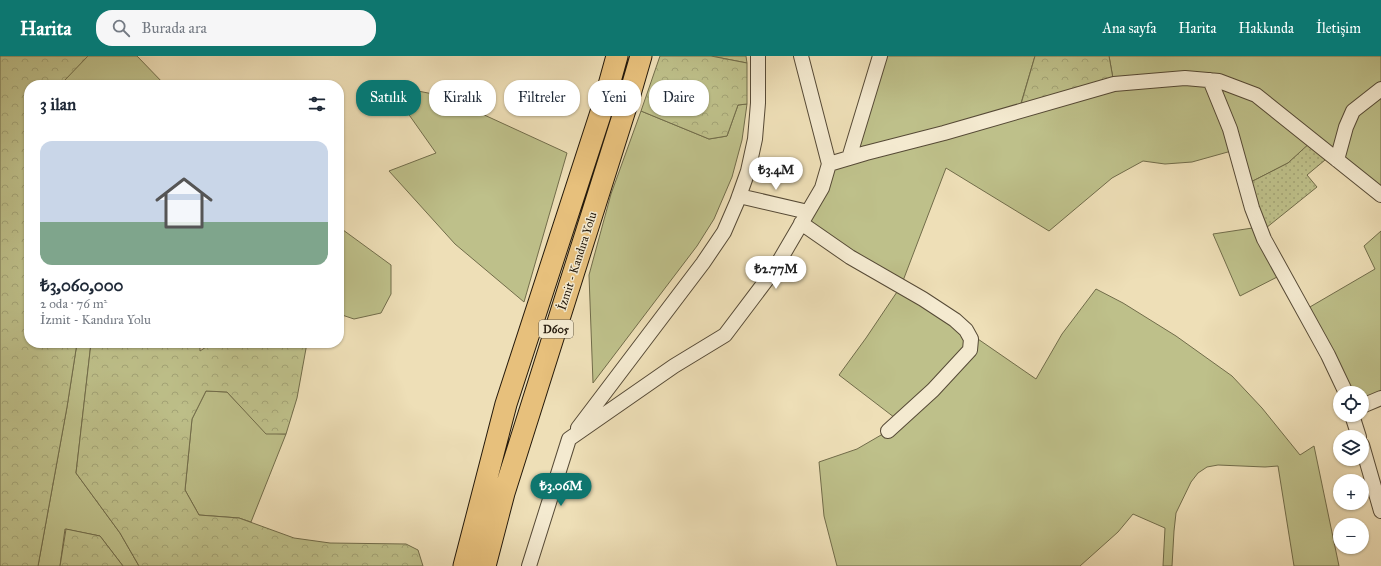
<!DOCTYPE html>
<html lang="tr">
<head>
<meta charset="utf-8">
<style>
	body { margin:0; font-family:"IM FELL Great Primer",serif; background:#f6f6f7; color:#1f2937; height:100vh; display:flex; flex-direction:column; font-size:15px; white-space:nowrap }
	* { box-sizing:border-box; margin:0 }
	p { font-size:13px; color:#747a83 }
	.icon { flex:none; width:22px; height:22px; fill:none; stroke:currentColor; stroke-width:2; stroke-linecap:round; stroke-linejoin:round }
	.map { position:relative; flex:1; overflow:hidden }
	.sheet { position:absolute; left:24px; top:24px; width:320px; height:268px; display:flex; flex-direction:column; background:#fff; border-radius:16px; box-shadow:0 1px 3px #0004 }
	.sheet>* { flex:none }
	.guide { position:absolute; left:356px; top:24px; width:380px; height:36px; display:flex; gap:8px }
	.tools { position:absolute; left:1333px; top:330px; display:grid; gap:8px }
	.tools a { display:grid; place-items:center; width:36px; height:36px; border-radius:50%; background:#fff; box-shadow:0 1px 3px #0004; font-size:20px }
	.price { position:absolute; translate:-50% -34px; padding:0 9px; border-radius:14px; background:#fff; color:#222; font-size:13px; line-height:26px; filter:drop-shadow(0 1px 2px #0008) }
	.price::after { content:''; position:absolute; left:50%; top:24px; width:12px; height:9px; margin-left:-6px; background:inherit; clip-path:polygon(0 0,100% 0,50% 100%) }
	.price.current { background:#0f766e; color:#fff }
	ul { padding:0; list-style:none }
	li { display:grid; align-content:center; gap:8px; height:212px; padding:0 16px }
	li span { display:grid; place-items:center; height:124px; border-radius:12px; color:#555 }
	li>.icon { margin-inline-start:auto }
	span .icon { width:72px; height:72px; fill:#fffc; stroke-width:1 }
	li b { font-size:17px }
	h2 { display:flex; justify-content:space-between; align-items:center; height:48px; padding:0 16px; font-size:17px }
	.chip { padding:0 14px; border-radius:16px; background:#fff; box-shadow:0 1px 3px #0004; font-size:14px; line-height:36px }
	.chip.current { background:#0f766e; color:#fff }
	header { display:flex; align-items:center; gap:24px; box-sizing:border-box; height:56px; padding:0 20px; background:#0f766e; color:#fff }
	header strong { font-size:19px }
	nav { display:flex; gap:22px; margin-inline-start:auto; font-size:14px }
	.search { width:280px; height:36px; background:#f6f6f7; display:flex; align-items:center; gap:10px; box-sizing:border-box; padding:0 14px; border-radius:16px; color:#747a83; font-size:15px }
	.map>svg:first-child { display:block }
	.green { fill:#bec08a; stroke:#716c4a }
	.forest { fill:url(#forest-crowns); stroke:#716c4a }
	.garden { fill:url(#garden-dots); stroke:#716c4a }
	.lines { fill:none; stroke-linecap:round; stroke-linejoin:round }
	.minor-casing { stroke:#564a36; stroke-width:16 }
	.highway-casing { stroke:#24190b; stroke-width:23 }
	.minor { stroke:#f4ead0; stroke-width:14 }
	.highway { stroke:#e7c07c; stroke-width:21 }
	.labels { text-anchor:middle; stroke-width:3; stroke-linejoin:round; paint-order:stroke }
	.shield { fill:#f4ead0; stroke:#625846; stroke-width:1 }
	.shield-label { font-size:11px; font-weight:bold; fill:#24190b }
	.street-label { font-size:12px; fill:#24190b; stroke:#f4ead0 }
</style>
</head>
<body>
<header>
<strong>Harita</strong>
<div class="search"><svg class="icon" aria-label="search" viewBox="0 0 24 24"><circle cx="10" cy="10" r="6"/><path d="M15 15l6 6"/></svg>Burada ara</div>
<nav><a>Ana sayfa</a><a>Harita</a><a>Hakkında</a><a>İletişim</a></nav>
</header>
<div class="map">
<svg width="1381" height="510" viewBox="0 0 1381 510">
	<defs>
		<pattern id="forest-crowns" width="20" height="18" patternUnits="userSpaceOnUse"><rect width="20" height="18" fill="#bec08a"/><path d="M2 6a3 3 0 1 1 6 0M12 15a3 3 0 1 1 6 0" fill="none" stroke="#a3a476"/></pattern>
		<pattern id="garden-dots" width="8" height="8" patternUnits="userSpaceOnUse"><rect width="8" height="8" fill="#bec08a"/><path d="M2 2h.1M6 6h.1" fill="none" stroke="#a3a476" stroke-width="1.8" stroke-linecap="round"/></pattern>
	</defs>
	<rect width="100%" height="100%" fill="#eedfb7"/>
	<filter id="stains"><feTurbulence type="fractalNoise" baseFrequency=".005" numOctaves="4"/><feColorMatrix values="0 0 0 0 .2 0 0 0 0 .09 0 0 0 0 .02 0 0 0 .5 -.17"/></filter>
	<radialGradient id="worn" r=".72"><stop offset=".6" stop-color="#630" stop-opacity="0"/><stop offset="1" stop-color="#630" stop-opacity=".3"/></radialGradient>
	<!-- green -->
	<path class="green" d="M88 0H137L165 29H64L63 25Z
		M711 0H746L747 7Z
		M880 0H1035L1019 54 1114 28 1109 0H1381V139L1313 85 1288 107 1245 129 1235 94 1192 106 1165 108 1143 105 1112 122 1049 175 946 112 901 230 1036 323 1062 278 1096 233 1123 247 1176 280 1232 320 1262 352 1300 399 1314 390 1339 510H1294L1278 410 1265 411 1218 409 1207 411 1198 417 1191 426 1176 457 1174 475 1172 510H1163L1165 472 1133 458 1118 476 1080 510H837L824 460 819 406 857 393 888 375 899 365 839 319 866 282 901 230 801 167 829 108 849 102Z
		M388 29 443 40 567 97 524 246 455 188 389 115 436 97Z
		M747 48 742 84 732 121 714 163 697 190 593 327 589 219 611 138 641 55 709 83 727 80 738 49Z
		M339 171 391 209V238L381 257 354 263 339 258Z
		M1259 171 1283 218 1240 240 1213 178Z
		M1381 175V342L1362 350V337H1346L1303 255 1375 213 1364 190Z
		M77 287H91L76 417 120 477 139 510H123L100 480 65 473 60 510H38L67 351Z
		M206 335 227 336 266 377 286 378 251 466 239 462 199 459 185 434 192 363Z"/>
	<!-- forest -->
	<path class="forest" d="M0 0H88L64 25V29H29V287H77L67 351 38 510H0Z
		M660 0H711L747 7V48L738 49 727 80 709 83 641 55Z
		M1035 0H1109L1114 28 1019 55Z
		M91 287H200V295L212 287H307L297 342 286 378H266L227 336 206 335 192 363 185 434 199 459 239 462 294 482 330 487 406 488 418 494 423 510H139L120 477 76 417Z
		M66 473 100 480 123 510H60Z"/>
	<!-- garden -->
	<path class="garden" d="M1313 84 1331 99 1307 119 1317 131 1261 176 1245 129 1288 107Z"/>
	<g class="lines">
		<defs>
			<path id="minor" d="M1210 24 1230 73 1252 152 1264 183 1328 299 1346 337
				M849 102 880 0
				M1337 104 1346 71 1353 55 1381 33
				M829 108 866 97 944 77 1114 28 1185 22 1219 25 1256 39 1381 139
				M739 140 808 156
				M801 167 850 201 923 243 955 264 966 274 971 283 970 294 933 334 888 375
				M1362 350 1381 342
				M1352 359 1359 381
				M578 372 703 207 724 176 737 146 748 115 755 83 758 47V0
				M1362 389 1381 455
				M529 510 569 383 674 310 725 279 774 214 822 132 829 108 801 0"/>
			<path id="highway" d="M464 510 506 348 604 47 617 0
				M485 510 504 437 630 38 641 0"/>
		</defs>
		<!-- minor casing -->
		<use href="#minor" class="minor-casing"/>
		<!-- highway casing -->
		<use href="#highway" class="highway-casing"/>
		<!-- minor -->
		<use href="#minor" class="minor"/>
		<!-- highway -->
		<use href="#highway" class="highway"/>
	</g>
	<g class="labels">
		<!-- shield labels -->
		<rect class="shield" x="539" y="264" width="34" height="18" rx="3"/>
		<g class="shield-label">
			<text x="556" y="277">D605</text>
		</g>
		<!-- street labels -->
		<g class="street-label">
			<text transform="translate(577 205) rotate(-72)" y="4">İzmit - Kandıra Yolu</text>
		</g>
	</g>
	<rect width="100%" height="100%" filter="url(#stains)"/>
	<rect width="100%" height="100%" fill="url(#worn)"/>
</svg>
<div class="tools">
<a><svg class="icon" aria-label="locate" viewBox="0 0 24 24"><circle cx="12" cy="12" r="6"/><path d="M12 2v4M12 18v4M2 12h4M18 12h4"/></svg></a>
<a><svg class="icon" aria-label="layers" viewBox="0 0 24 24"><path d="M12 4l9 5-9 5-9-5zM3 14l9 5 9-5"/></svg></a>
<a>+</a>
<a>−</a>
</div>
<b class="price" style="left:776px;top:135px">₺3.4M</b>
<b class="price" style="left:776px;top:234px">₺2.77M</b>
<b class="price current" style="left:561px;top:451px">₺3.06M</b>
<div class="guide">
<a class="chip current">Satılık</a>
<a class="chip">Kiralık</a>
<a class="chip">Filtreler</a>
<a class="chip">Yeni</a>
<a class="chip">Daire</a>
</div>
<section class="sheet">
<h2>3 ilan<svg class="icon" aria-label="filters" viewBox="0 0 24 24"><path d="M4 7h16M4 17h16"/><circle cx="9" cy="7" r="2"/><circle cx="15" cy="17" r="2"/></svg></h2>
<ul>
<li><span style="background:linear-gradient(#c9d6e8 65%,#7fa58c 0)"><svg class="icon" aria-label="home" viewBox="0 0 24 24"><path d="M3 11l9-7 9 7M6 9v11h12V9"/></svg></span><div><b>₺3,060,000</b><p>2 oda · 76 m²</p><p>İzmit - Kandıra Yolu</p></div></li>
</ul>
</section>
</div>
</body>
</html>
